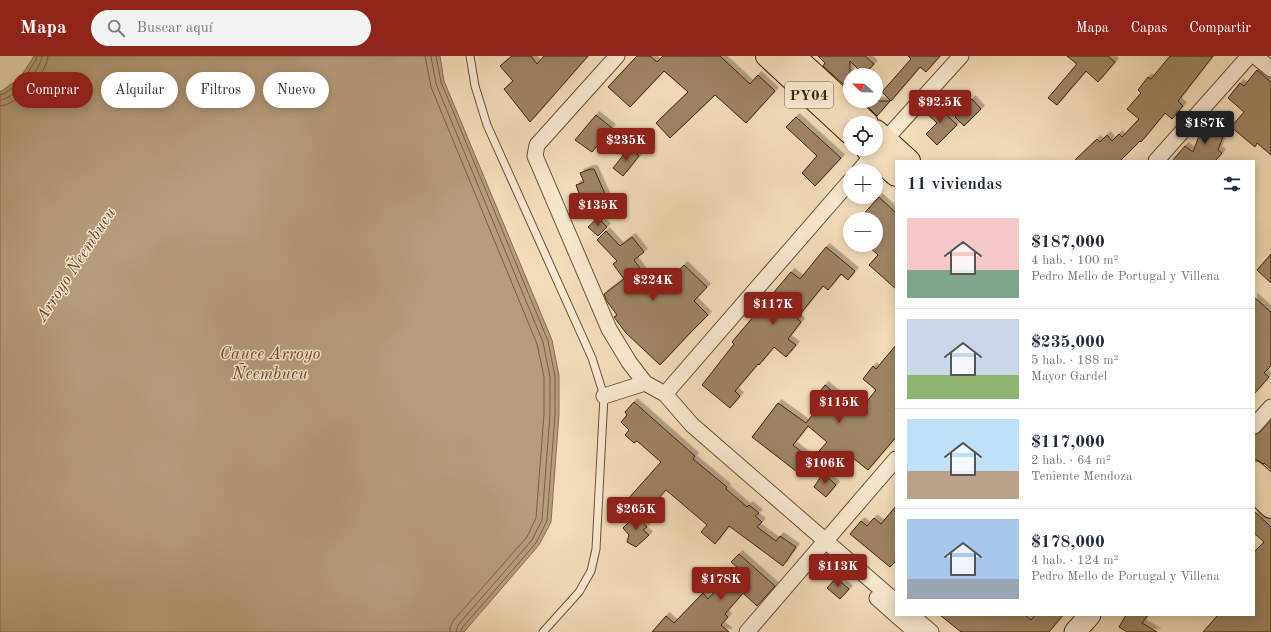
<!DOCTYPE html>
<html lang="es">
<head>
<meta charset="utf-8">
<style>
	body { margin:0; font-family:"Old Standard TT",serif; background:#f2f2f3; color:#1f2937; height:100vh; display:flex; flex-direction:column; font-size:15px; white-space:nowrap }
	* { box-sizing:border-box; margin:0 }
	p { font-size:13px; color:#747a83 }
	.icon { flex:none; width:22px; height:22px; fill:none; stroke:currentColor; stroke-width:2; stroke-linecap:round; stroke-linejoin:round }
	.map { position:relative; flex:1; overflow:hidden }
	.side { position:absolute; left:895px; top:104px; width:360px; height:456px; display:flex; flex-direction:column; background:#fff; border-radius:0px; box-shadow:0 2px 10px #0003 }
	.side>* { flex:none }
	.banner { position:absolute; left:12px; top:16px; width:380px; height:36px; display:flex; gap:8px }
	.needle { width:26px; rotate:292deg }
	.fabs { position:absolute; left:843px; top:12px; display:grid; gap:8px }
	.fabs a { display:grid; place-items:center; width:40px; height:40px; border-radius:50%; background:#fff; box-shadow:0 2px 10px #0003; font-size:20px }
	.price { position:absolute; translate:-50% -34px; padding:0 9px; border-radius:4px; background:#8f2418; color:#fff; font-size:13px; line-height:26px; filter:drop-shadow(0 1px 2px #0008) }
	.price::after { content:''; position:absolute; left:50%; top:24px; width:12px; height:9px; margin-left:-6px; background:inherit; clip-path:polygon(0 0,100% 0,50% 100%) }
	.price.active { background:#222; color:#fff }
	ul { padding:0; list-style:none }
	li { display:flex; align-items:center; gap:12px; height:100px; padding:0 12px }
	li+li { border-top:1px solid #e0e1e3 }
	li span { display:grid; place-items:center; flex:none; width:112px; height:80px; border-radius:0px; color:#555 }
	li>.icon { margin-inline-start:auto }
	span .icon { width:48px; height:48px; fill:#fffc; stroke-width:1 }
	li b { font-size:17px }
	h2 { display:flex; justify-content:space-between; align-items:center; height:48px; padding:0 12px; font-size:17px }
	.pill { padding:0 14px; border-radius:18px; background:#fff; box-shadow:0 2px 10px #0003; font-size:14px; line-height:36px }
	.pill.active { background:#8f2418; color:#fff }
	header { display:flex; align-items:center; gap:24px; box-sizing:border-box; height:56px; padding:0 20px; background:#8f2418; color:#fff }
	header strong { font-size:19px }
	nav { display:flex; gap:22px; margin-inline-start:auto; font-size:14px }
	.search { width:280px; height:36px; background:#f2f2f3; display:flex; align-items:center; gap:10px; box-sizing:border-box; padding:0 14px; border-radius:22px; color:#747a83; font-size:15px }
	.map>svg:first-child { display:block }
	.water { fill:#b69e7c; stroke:#876d4e }
	.lines { fill:none; stroke-linecap:round; stroke-linejoin:round }
	.shore { stroke:#7c6142; stroke-width:1 }
	.building { fill:#9d8464; stroke:#412408; filter:url(#shadow) }
	.service-casing { stroke:#6d5234; stroke-width:9 }
	.minor-casing { stroke:#6d5234; stroke-width:17 }
	.secondary-casing { stroke:#412408; stroke-width:23 }
	.primary-casing { stroke:#412408; stroke-width:24 }
	.service { stroke:#f7e9d1; stroke-width:7 }
	.minor { stroke:#f7e9d1; stroke-width:15 }
	.secondary { stroke:#f7e9d1; stroke-width:21 }
	.primary { stroke:#f2ddb8; stroke-width:22 }
	.labels { text-anchor:middle; stroke-width:3; stroke-linejoin:round; paint-order:stroke }
	.shield { fill:#f7e9d1; stroke:#785f44; stroke-width:1 }
	.shield-label { font-size:15px; font-weight:bold; fill:#412408 }
	.water-label { font-size:17px; font-style:italic; fill:#64492b; stroke:#f7e9d1 }
</style>
</head>
<body>
<header>
<strong>Mapa</strong>
<div class="search"><svg class="icon" aria-label="search" viewBox="0 0 24 24"><circle cx="10" cy="10" r="6"/><path d="M15 15l6 6"/></svg>Buscar aquí</div>
<nav><a>Mapa</a><a>Capas</a><a>Compartir</a></nav>
</header>
<div class="map">
<svg width="1271" height="576" viewBox="0 0 1271 576">
	<defs>
		<filter id="shadow"><feDropShadow dx="3.5" dy="-3.5" stdDeviation="0" flood-color="#0004"/></filter>
	</defs>
	<rect width="100%" height="100%" fill="#f2ddb8"/>
	<filter id="stains"><feTurbulence type="fractalNoise" baseFrequency=".005" numOctaves="4"/><feColorMatrix values="0 0 0 0 .2 0 0 0 0 .09 0 0 0 0 .02 0 0 0 .5 -.17"/></filter>
	<radialGradient id="worn" r=".72"><stop offset=".6" stop-color="#630" stop-opacity="0"/><stop offset="1" stop-color="#630" stop-opacity=".3"/></radialGradient>
	<!-- water -->
	<path class="water" d="M34 0H440L444 25 552 284 559 320V358L551 466 539 489 464 576H0V36L20 22Z"/>
	<g class="lines">
		<!-- shore -->
		<path class="shore" d="M425 0 431 31 537 288 544 321V358L536 462 527 481 453 565 450 571V576
			M431 0 436 28 543 286 550 321V358L542 464 532 484 458 569 456 576
			M436 0 441 26 548 285 555 320V358L547 465 536 487 462 572 461 576
			M0 39 4 38 23 24 36 4 37 0
			M0 44C15 43 41 14 42 0
			M0 50C18 49 47 18 48 0"/>
	</g>
	<!-- building -->
	<path class="building" d="M512 0H531L537 8 544 0H588L530 66 504 33 513 25 500 10Z
		M637 0H650L657 6 663 0H720L750 28 758 19 775 35 746 67 715 39 670 82 656 67 688 36 664 15 630 51 608 31Z
		M818 0H865L874 8 864 19 850 5V34L823 10 825 7Z
		M908 0H940L926 16 920 11 891 45 882 36 911 3Z
		M1067 0H1108L1115 6 1098 26 1086 15 1057 49 1048 42 1077 8Z
		M1170 0H1213L1178 45 1183 50 1172 63 1165 57 1141 86 1140 85 1120 105H1074L1097 83 1100 86 1107 79 1112 85 1119 78 1122 81 1139 63 1127 53 1141 37 1138 34 1148 21 1151 23Z
		M1257 14 1271 26V99L1257 87 1255 91 1231 71 1244 56 1228 42 1240 27 1244 30Z
		M972 43 981 53 964 70 955 61Z
		M862 45H890L877 60Z
		M934 47 957 69 937 89 926 78 937 67 925 56Z
		M596 59 612 72 592 96 575 84Z
		M796 61 841 102 815 130 802 117 817 100 786 71Z
		M1214 64 1227 70 1218 94 1222 97 1215 105H1172L1185 90 1193 96 1203 69 1211 72Z
		M629 92 639 100 623 120 613 112Z
		M590 113H594L606 140 594 145 591 138 581 143 576 129 584 126 580 117Z
		M879 141 896 157V233L869 209 878 199 867 189H876V163H859Z
		M598 162 607 171 598 180 588 171Z
		M606 175 620 190 632 181 644 196 634 204 653 229 665 217 671 223 684 209 707 231 694 245 708 259 691 276 660 309 626 277 614 261 617 259 606 244 604 238 624 223 613 208 617 205 597 184Z
		M826 191 855 215 848 224 841 218 828 234 823 230 797 262 801 266 788 283 796 289 786 301 774 291 759 309 758 308 735 335 740 340 730 352 702 329 734 288 732 286 791 216 800 223Z
		M1271 198V227L1257 214Z
		M1254 241 1271 256V310L1264 317 1269 321 1254 338Z
		M896 289V381L868 414 844 395 829 413 813 402 827 386 808 370 793 389 813 405 801 419 752 381 778 347 806 367 820 349 813 344 825 329 858 357 876 334 863 323 873 310 876 313Z
		M634 346 695 400 693 403 727 431 726 433 747 451 749 449 759 457 755 460 762 466 757 471 776 485 780 480 796 491 783 510 729 470 715 488 701 476 707 469 666 434 644 458 628 443 661 406 637 385 634 387 625 379 629 374 621 366 627 359 625 356Z
		M1271 364V413L1264 407 1263 408 1254 402V379L1260 376Z
		M823 417 836 429 826 441 814 431Z
		M896 450V505L890 511 850 478 861 465 867 470 874 462 881 468Z
		M1254 455 1271 471V576H1203L1218 559H1254V496L1264 486 1254 477Z
		M636 459 647 471 643 474 649 479 636 491 627 486 629 479 623 472Z
		M739 498 775 530 757 550 743 537 725 558 728 561 721 569 729 576H652L666 560 674 567 703 537 708 543 737 511 731 506Z
		M836 522 849 533 840 543 827 532Z
		M940 559H1025L1031 564 1035 559H1063L1049 576H961Z
		M1126 559H1148L1142 567 1157 576H1127L1119 571Z"/>
	<g class="lines">
		<defs>
			<path id="service" d="M470 0 475 30 487 69 592 302 604 340 596 493 591 515 579 536 543 576"/>
			<path id="minor" d="M617 0 537 89 535 100 609 273 629 306 645 327 665 338 692 369 896 546
				M1255 0 1271 13
				M1156 105 1249 0
				M859 115 885 84 961 0
				M665 338 850 125
				M604 340 645 327
				M1254 370 1271 351
				M877 542 896 559
				M896 559 916 576
				M911 559 931 576
				M747 576 896 403"/>
			<path id="secondary" d="M1075 576 1090 559"/>
			<path id="primary" d="M767 0 850 77
				M794 0 867 67
				M876 75 909 105
				M867 93 896 119
				M1254 416 1271 431
				M1254 435 1271 451"/>
		</defs>
		<!-- service casing -->
		<use href="#service" class="service-casing"/>
		<!-- minor casing -->
		<use href="#minor" class="minor-casing"/>
		<!-- secondary casing -->
		<use href="#secondary" class="secondary-casing"/>
		<!-- primary casing -->
		<use href="#primary" class="primary-casing"/>
		<!-- service -->
		<use href="#service" class="service"/>
		<!-- minor -->
		<use href="#minor" class="minor"/>
		<!-- secondary -->
		<use href="#secondary" class="secondary"/>
		<!-- primary -->
		<use href="#primary" class="primary"/>
	</g>
	<g class="labels">
		<!-- shield labels -->
		<rect class="shield" x="785" y="26" width="48" height="26" rx="3"/>
		<g class="shield-label">
			<text x="809" y="44">PY04</text>
		</g>
		<!-- water labels -->
		<g class="water-label">
			<text transform="translate(75 208) rotate(-57)" y="6">Arroyo Ñeembucu</text>
			<text x="270" y="303">Cauce Arroyo<tspan x="270" dy="20">Ñeembucu</tspan></text>
		</g>
	</g>
	<rect width="100%" height="100%" filter="url(#stains)"/>
	<rect width="100%" height="100%" fill="url(#worn)"/>
</svg>
<div class="fabs">
<a><svg class="needle" viewBox="-14 -14 28 28"><path d="M0-13l5 13h-10z" fill="#e53935"/><path d="M0 13l5-13h-10z" fill="#747a83"/></svg></a>
<a><svg class="icon" aria-label="locate" viewBox="0 0 24 24"><circle cx="12" cy="12" r="6"/><path d="M12 2v4M12 18v4M2 12h4M18 12h4"/></svg></a>
<a>+</a>
<a>−</a>
</div>
<b class="price" style="left:940px;top:68px">$92.5K</b>
<b class="price active" style="left:1205px;top:89px">$187K</b>
<b class="price" style="left:626px;top:106px">$235K</b>
<b class="price" style="left:598px;top:171px">$135K</b>
<b class="price" style="left:653px;top:246px">$224K</b>
<b class="price" style="left:773px;top:270px">$117K</b>
<b class="price" style="left:839px;top:368px">$115K</b>
<b class="price" style="left:825px;top:429px">$106K</b>
<b class="price" style="left:636px;top:475px">$265K</b>
<b class="price" style="left:838px;top:532px">$113K</b>
<b class="price" style="left:721px;top:545px">$178K</b>
<div class="banner">
<a class="pill active">Comprar</a>
<a class="pill">Alquilar</a>
<a class="pill">Filtros</a>
<a class="pill">Nuevo</a>
</div>
<section class="side">
<h2>11 viviendas<svg class="icon" aria-label="filters" viewBox="0 0 24 24"><path d="M4 7h16M4 17h16"/><circle cx="9" cy="7" r="2"/><circle cx="15" cy="17" r="2"/></svg></h2>
<ul>
<li><span style="background:linear-gradient(#f6c9c9 65%,#7fa58c 0)"><svg class="icon" aria-label="home" viewBox="0 0 24 24"><path d="M3 11l9-7 9 7M6 9v11h12V9"/></svg></span><div><b>$187,000</b><p>4 hab. · 100 m²</p><p>Pedro Mello de Portugal y Villena</p></div></li>
<li><span style="background:linear-gradient(#c9d6e8 70%,#8fb573 0)"><svg class="icon" aria-label="home" viewBox="0 0 24 24"><path d="M3 11l9-7 9 7M6 9v11h12V9"/></svg></span><div><b>$235,000</b><p>5 hab. · 188 m²</p><p>Mayor Gardel</p></div></li>
<li><span style="background:linear-gradient(#bfe0f5 65%,#b9a48a 0)"><svg class="icon" aria-label="home" viewBox="0 0 24 24"><path d="M3 11l9-7 9 7M6 9v11h12V9"/></svg></span><div><b>$117,000</b><p>2 hab. · 64 m²</p><p>Teniente Mendoza</p></div></li>
<li><span style="background:linear-gradient(#a9c7e8 75%,#9aa5b1 0)"><svg class="icon" aria-label="home" viewBox="0 0 24 24"><path d="M3 11l9-7 9 7M6 9v11h12V9"/></svg></span><div><b>$178,000</b><p>4 hab. · 124 m²</p><p>Pedro Mello de Portugal y Villena</p></div></li>
</ul>
</section>
</div>
</body>
</html>
